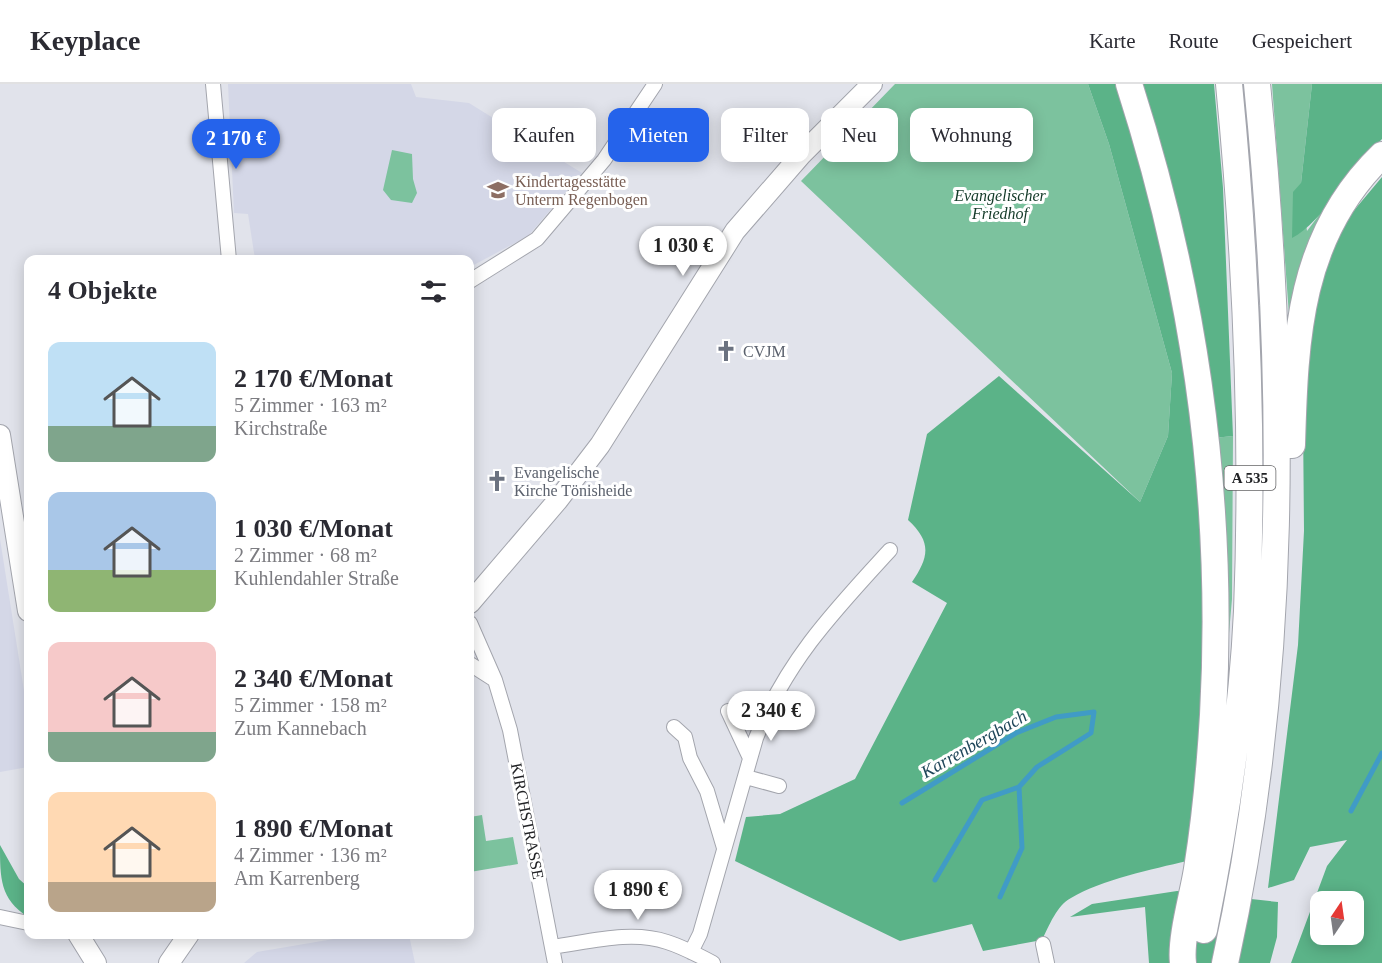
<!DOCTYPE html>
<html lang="de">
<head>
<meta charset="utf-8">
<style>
	body { margin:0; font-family:Georgia,serif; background:#f2f2f3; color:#2b2b33; height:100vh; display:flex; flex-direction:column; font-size:22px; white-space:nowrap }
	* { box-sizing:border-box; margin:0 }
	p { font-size:20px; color:#7c7c81 }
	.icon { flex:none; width:33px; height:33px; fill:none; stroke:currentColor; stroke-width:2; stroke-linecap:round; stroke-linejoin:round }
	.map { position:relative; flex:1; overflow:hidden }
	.panel { position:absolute; left:24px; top:171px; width:450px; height:684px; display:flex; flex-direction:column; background:#fff; border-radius:12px; box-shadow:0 3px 15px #0003 }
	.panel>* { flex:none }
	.top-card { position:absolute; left:492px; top:24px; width:570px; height:54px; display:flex; gap:12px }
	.needle { width:39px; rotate:13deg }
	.tools { position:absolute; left:1310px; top:807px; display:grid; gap:12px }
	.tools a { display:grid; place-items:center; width:54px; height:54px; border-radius:12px; background:#fff; box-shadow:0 3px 15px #0003; font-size:30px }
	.price { position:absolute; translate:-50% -51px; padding:0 14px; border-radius:21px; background:#fff; color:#222; font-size:20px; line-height:39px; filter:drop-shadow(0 2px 3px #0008) }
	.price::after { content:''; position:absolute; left:50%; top:36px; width:18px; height:14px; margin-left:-9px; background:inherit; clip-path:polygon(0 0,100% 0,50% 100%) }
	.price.selected { background:#2563eb; color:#fff }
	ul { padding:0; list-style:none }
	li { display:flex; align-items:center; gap:18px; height:150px; padding:0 24px }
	li span { display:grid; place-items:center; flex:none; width:168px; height:120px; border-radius:12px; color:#555 }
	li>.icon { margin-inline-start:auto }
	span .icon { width:72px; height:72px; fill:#fffc; stroke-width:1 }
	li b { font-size:26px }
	h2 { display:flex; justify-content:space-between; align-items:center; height:72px; padding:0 24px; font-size:26px }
	.tag { padding:0 21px; border-radius:12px; background:#fff; box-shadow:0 3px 15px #0003; font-size:21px; line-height:54px }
	.tag.selected { background:#2563eb; color:#fff }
	header { display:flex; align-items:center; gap:36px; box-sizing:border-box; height:84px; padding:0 30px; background:#fff; border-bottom:2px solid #e1e1e2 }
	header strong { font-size:28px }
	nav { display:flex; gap:33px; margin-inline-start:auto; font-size:21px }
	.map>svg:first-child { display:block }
	.built { fill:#d4d7e7 }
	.green { fill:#7cc29e }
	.forest { fill:#5bb388; fill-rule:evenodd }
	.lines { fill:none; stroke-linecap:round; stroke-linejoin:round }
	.stream { stroke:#409bc6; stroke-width:5 }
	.street-casing { stroke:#a3a5ad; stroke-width:16 }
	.secondary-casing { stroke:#a3a5ad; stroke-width:22 }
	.highway-casing { stroke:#a3a5ad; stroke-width:28 }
	.street { stroke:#fff; stroke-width:14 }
	.secondary { stroke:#fff; stroke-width:20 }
	.highway { stroke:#fff; stroke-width:26 }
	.labels { text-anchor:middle; stroke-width:6; stroke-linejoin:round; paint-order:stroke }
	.shield { fill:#fff; stroke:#646466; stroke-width:1.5 }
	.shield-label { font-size:15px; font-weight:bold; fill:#212225 }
	.education-label { font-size:16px; fill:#785e54; stroke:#fff; text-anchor:start }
	.park-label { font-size:16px; font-style:italic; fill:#133a28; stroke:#fff }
	.worship-label { font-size:16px; fill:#5b616d; stroke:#fff; text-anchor:start }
	.street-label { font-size:16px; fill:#212225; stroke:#fff }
	.water-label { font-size:18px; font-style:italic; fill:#1f4659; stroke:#fff }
</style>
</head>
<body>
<header>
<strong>Keyplace</strong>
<nav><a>Karte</a><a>Route</a><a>Gespeichert</a></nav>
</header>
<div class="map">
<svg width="1382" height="879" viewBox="0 0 1382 879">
	<rect width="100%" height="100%" fill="#e1e3eb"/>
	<!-- built -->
	<path class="built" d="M228 0H411L416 13 469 19 582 89 528 152 470 183V176L255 175 248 130 234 129Z
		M0 455 28 632V683L0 688Z
		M363 850 409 851 415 879H244L257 868Z"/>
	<!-- green -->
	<path class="green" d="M895 0H1088L1109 60 1172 289 1168 352 1140 418 801 97Z
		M1272 0H1312L1301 99 1307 147 1332 114 1309 160 1289 231Z
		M392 66 412 70 413 95 417 109 412 119 391 116 383 106Z
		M1233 352 1232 515 1225 595 1214 354Z
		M482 731 486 757 513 753 518 780 470 788V733Z"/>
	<!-- forest -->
	<path class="forest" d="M1088 0H1117L1161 150 1188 292 1200 427 1206 568 1204 635 1187 777C1153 785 1101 796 1071 814 1057 821 1049 842 1042 856L983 867 972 840 900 857 735 777 746 733 780 730 855 695 947 519 912 498C929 473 932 458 908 436L927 350 999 292 1140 418 1168 352 1172 289 1109 60Z
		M1140 0H1214L1223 104 1233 352 1214 354Z
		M1312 0H1382V55C1355 81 1322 139 1292 154L1293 108 1301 99Z
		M1382 93V879H1291L1327 782 1347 756 1310 763 1294 796 1268 804 1298 561 1304 447 1303 333 1315 211 1346 136ZM1320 818H1353V850H1320Z
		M0 761 19 795 28 803V833C0 815 0 794 0 761Z
		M1177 807 1278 818 1277 853 1270 879H1149L1145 823 1070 833 1092 820Z"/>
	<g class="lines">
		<!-- stream -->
		<path class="stream" d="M902 719 1016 649 1056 633 1094 628 1091 649 1037 683 1019 703 1022 764 1000 813
			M1351 727 1382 669
			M935 796 982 716 1019 703"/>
		<defs>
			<path id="street" d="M213 0 229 176
				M470 197 537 155 604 76 655 0
				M470 539 495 596 510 646 555 879
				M470 580 495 596
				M728 627 750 674
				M674 643 685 653 690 674 707 707 724 764
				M746 693 779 702
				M0 833 28 839
				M1043 860 1047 879
				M552 863C589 858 631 846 667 858 683 863 698 871 713 879
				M691 868 700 850 756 654C786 577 835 526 890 466"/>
			<path id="secondary" d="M0 351 28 527
				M470 519 558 416 600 361 735 147 801 71 872 0
				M78 850 96 879
				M169 879 189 850"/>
			<path id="highway" d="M1129 0C1195 205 1225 416 1213 631 1210 682 1205 735 1197 785 1193 811 1180 854 1183 879
				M1292 361C1295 253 1299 151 1382 71
				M1204 846C1225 742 1242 633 1247 527 1254 351 1246 175 1229 0
				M1225 879C1289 591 1286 292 1257 0"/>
		</defs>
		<!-- street casing -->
		<use href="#street" class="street-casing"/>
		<!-- secondary casing -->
		<use href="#secondary" class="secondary-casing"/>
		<!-- highway casing -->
		<use href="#highway" class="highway-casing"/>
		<!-- street -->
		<use href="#street" class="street"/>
		<!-- secondary -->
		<use href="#secondary" class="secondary"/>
		<!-- highway -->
		<use href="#highway" class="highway"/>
	</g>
	<!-- icons -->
	<defs>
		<symbol id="school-bare" viewBox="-9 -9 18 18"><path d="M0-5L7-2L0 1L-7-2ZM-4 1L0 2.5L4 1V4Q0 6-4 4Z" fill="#8d6e63" stroke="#fff" stroke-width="2.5" paint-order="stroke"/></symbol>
		<symbol id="church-bare" viewBox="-9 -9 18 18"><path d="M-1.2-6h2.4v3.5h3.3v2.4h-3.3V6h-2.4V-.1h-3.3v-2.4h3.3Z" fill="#6b7280" stroke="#fff" stroke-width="2.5" paint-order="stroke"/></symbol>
	</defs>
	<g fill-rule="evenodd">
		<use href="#school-bare" x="483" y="91" width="30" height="30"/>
		<use href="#church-bare" x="711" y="252" width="30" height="30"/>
		<use href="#church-bare" x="482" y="382" width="30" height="30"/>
	</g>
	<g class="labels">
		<!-- shield labels -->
		<rect class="shield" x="1224.5" y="382" width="51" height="24" rx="4.5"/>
		<g class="shield-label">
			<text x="1250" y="399">A 535</text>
		</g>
		<!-- education labels -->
		<g class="education-label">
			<text x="515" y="103">Kindertagesstätte<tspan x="515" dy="18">Unterm Regenbogen</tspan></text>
		</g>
		<!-- park labels -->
		<g class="park-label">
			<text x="1000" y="117">Evangelischer<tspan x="1000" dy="18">Friedhof</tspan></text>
		</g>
		<!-- worship labels -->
		<g class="worship-label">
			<text x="743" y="273">CVJM</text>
			<text x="514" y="394">Evangelische<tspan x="514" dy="18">Kirche Tönisheide</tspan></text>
		</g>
		<!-- street labels -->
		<g class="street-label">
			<text transform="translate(528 737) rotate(79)" y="6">KIRCHSTRASSE</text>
		</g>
		<!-- water labels -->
		<g class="water-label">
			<text transform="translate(974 660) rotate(-30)" y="6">Karrenbergbach</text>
		</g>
	</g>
</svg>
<div class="tools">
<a><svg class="needle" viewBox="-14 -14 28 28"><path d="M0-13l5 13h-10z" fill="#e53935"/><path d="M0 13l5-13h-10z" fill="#7c7c81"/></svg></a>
</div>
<b class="price selected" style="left:236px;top:86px">2 170 €</b>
<b class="price" style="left:683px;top:193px">1 030 €</b>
<b class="price" style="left:771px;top:658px">2 340 €</b>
<b class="price" style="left:638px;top:837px">1 890 €</b>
<div class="top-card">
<a class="tag">Kaufen</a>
<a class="tag selected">Mieten</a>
<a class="tag">Filter</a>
<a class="tag">Neu</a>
<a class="tag">Wohnung</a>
</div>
<section class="panel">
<h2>4 Objekte<svg class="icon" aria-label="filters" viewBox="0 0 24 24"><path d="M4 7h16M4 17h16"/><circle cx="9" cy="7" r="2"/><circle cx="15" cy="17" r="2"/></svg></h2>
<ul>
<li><span style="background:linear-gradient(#bfe0f5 70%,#7fa58c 0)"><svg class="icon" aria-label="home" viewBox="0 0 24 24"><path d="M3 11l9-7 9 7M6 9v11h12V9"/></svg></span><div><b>2 170 €/Monat</b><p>5 Zimmer · 163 m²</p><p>Kirchstraße</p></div></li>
<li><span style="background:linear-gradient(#a9c7e8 65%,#8fb573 0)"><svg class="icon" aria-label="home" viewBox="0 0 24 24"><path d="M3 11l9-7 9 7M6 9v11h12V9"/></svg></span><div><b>1 030 €/Monat</b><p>2 Zimmer · 68 m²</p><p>Kuhlendahler Straße</p></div></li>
<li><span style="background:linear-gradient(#f6c9c9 75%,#7fa58c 0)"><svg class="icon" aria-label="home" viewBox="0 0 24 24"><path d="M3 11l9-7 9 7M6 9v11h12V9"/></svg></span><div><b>2 340 €/Monat</b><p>5 Zimmer · 158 m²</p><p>Zum Kannebach</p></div></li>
<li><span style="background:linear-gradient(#ffd9b3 75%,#b9a48a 0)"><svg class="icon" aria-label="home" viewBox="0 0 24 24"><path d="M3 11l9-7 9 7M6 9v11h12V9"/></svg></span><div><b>1 890 €/Monat</b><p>4 Zimmer · 136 m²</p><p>Am Karrenberg</p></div></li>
</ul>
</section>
</div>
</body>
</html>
